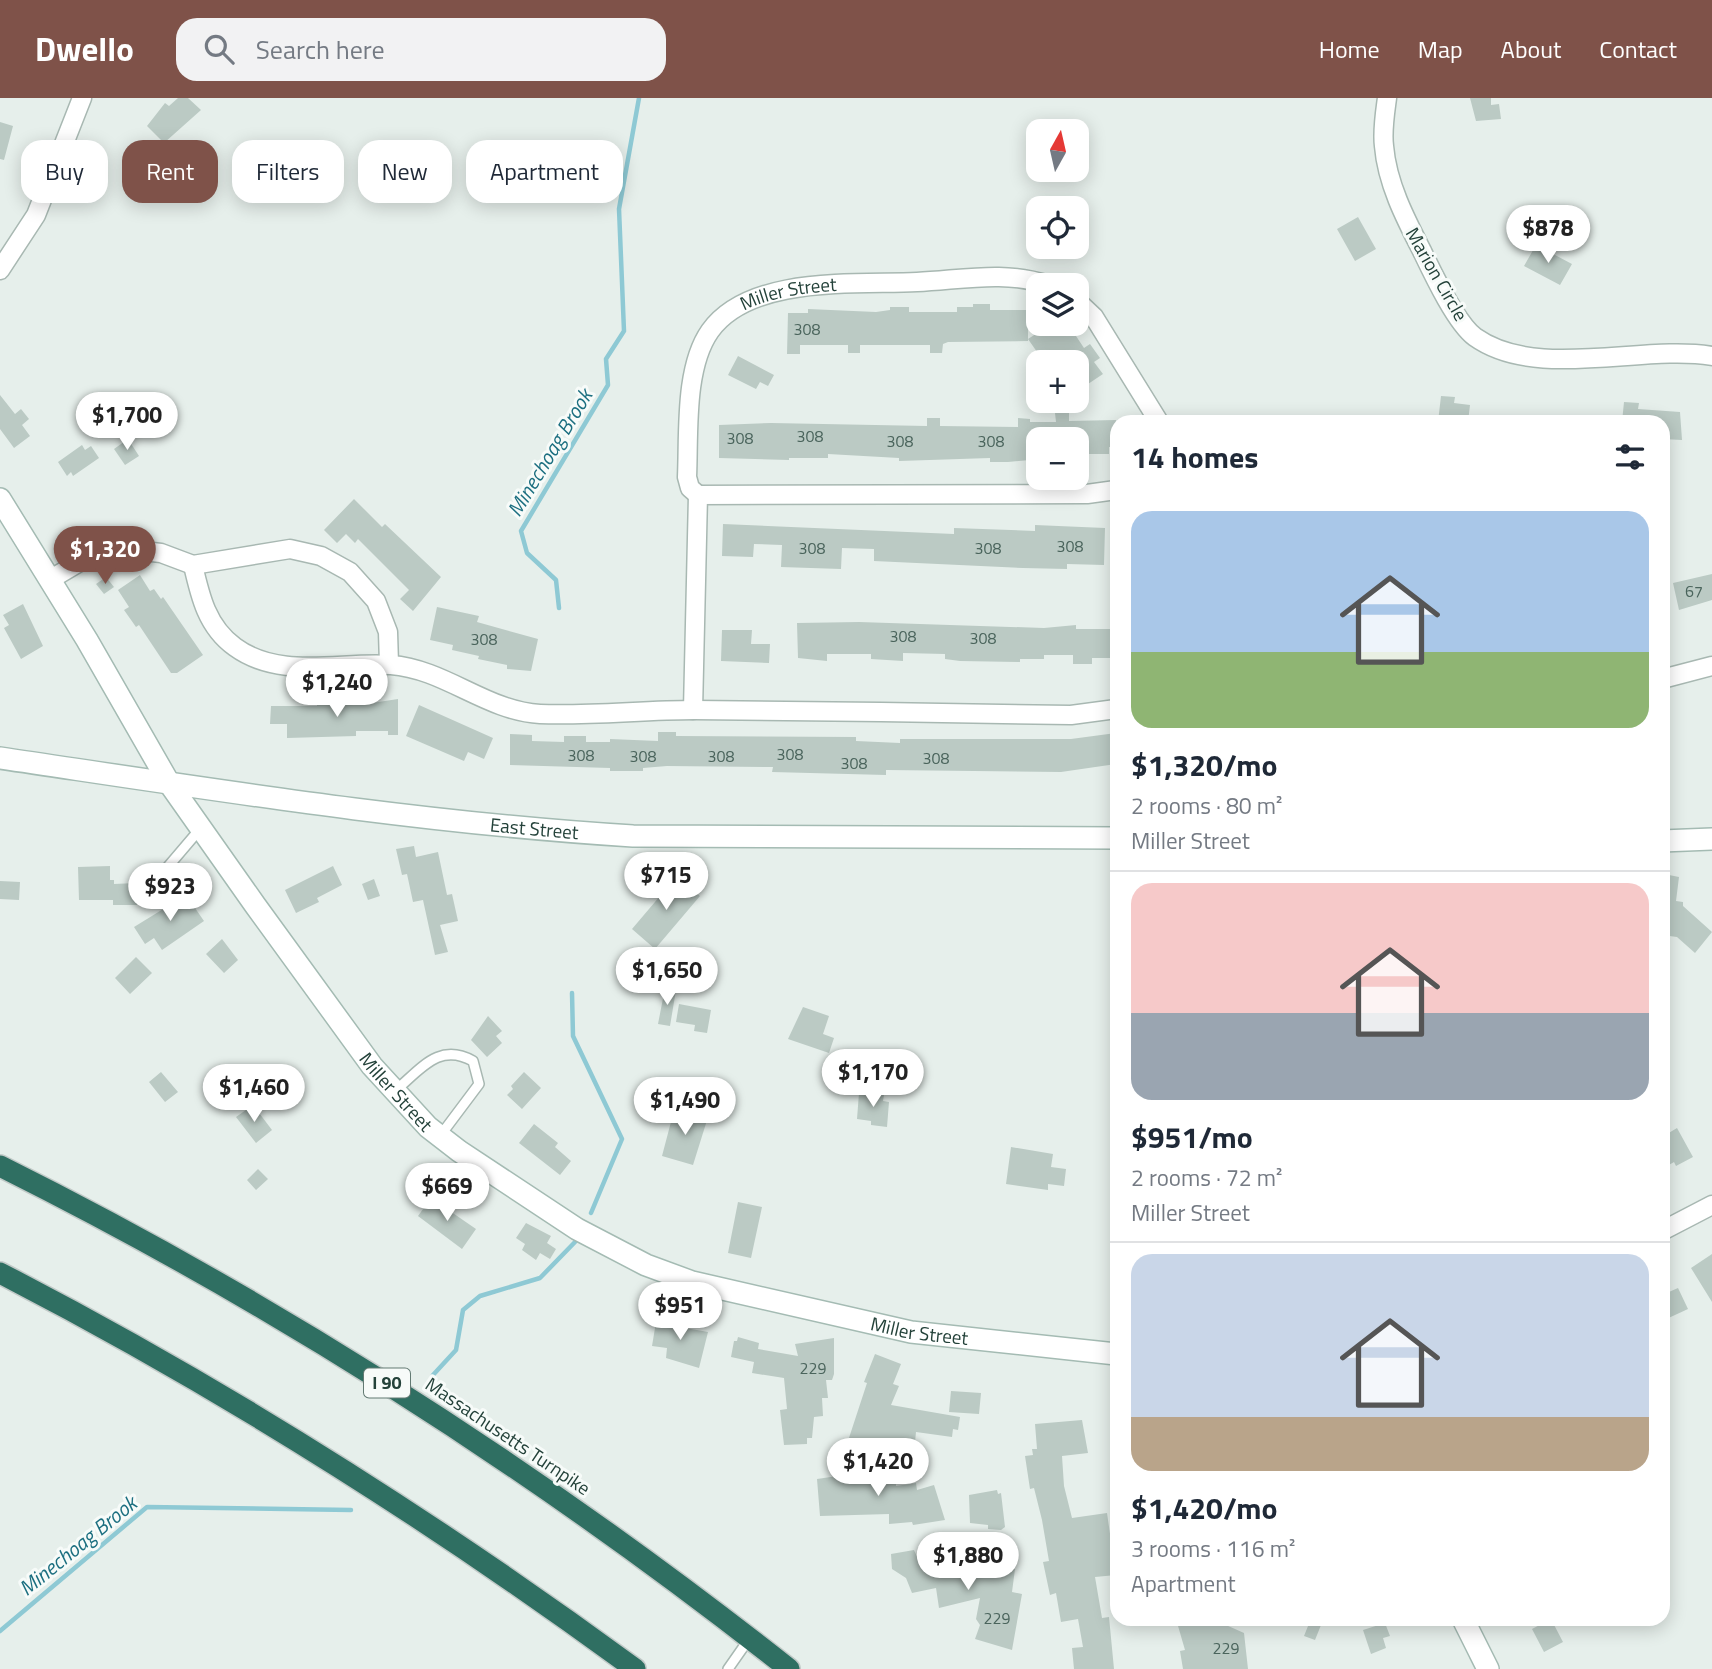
<!DOCTYPE html>
<html lang="en">
<head>
<meta charset="utf-8">
<style>
	body { margin:0; font-family:"Titillium Web",sans-serif; background:#f2f2f3; color:#1f2937; height:100vh; display:flex; flex-direction:column; font-size:26px; white-space:nowrap }
	* { box-sizing:border-box; margin:0 }
	p { font-size:23px; color:#747a83 }
	.icon { flex:none; width:38px; height:38px; fill:none; stroke:currentColor; stroke-width:2; stroke-linecap:round; stroke-linejoin:round }
	.map { position:relative; flex:1; overflow:hidden }
	.details { position:absolute; left:1110px; top:317px; width:560px; height:1211px; display:flex; flex-direction:column; background:#fff; border-radius:21px; box-shadow:0 4px 18px #0003 }
	.details>* { flex:none }
	.banner { position:absolute; left:21px; top:42px; width:665px; height:63px; display:flex; gap:14px }
	.needle { width:46px; rotate:8deg }
	.buttons { position:absolute; left:1026px; top:21px; display:grid; gap:14px }
	.buttons a { display:grid; place-items:center; width:63px; height:63px; border-radius:14px; background:#fff; box-shadow:0 4px 18px #0003; font-size:35px }
	.price { position:absolute; translate:-50% -60px; padding:0 16px; border-radius:24px; background:#fff; color:#222; font-size:23px; line-height:46px; filter:drop-shadow(0 2px 4px #0008) }
	.price::after { content:''; position:absolute; left:50%; top:42px; width:21px; height:16px; margin-left:-10px; background:inherit; clip-path:polygon(0 0,100% 0,50% 100%) }
	.price.current { background:#7f5249; color:#fff }
	ul { padding:0; list-style:none }
	li { display:grid; align-content:center; gap:14px; height:371px; padding:0 21px }
	li+li { border-top:2px solid #e0e1e3 }
	li span { display:grid; place-items:center; height:217px; border-radius:21px; color:#555 }
	li>.icon { margin-inline-start:auto }
	span .icon { width:126px; height:126px; fill:#fffc; stroke-width:1 }
	li b { font-size:30px }
	h2 { display:flex; justify-content:space-between; align-items:center; height:84px; padding:0 21px; font-size:30px }
	.pill { padding:0 24px; border-radius:21px; background:#fff; box-shadow:0 4px 18px #0003; font-size:24px; line-height:63px }
	.pill.current { background:#7f5249; color:#fff }
	header { display:flex; align-items:center; gap:42px; box-sizing:border-box; height:98px; padding:0 35px; background:#7f5249; color:#fff }
	header strong { font-size:33px }
	nav { display:flex; gap:38px; margin-inline-start:auto; font-size:24px }
	.search { width:490px; height:63px; background:#f2f2f3; display:flex; align-items:center; gap:18px; box-sizing:border-box; padding:0 24px; border-radius:21px; color:#747a83; font-size:26px }
	.map>svg:first-child { display:block }
	.lines { fill:none; stroke-linecap:round; stroke-linejoin:round }
	.stream { stroke:#8ec9d4; stroke-width:4.5 }
	.building { fill:#bbcac4 }
	.lane-casing { stroke:#a8b8b2; stroke-width:12 }
	.street-casing { stroke:#a8b8b2; stroke-width:21 }
	.secondary-casing { stroke:#a4bbb3; stroke-width:24 }
	.highway-casing { stroke:#c2cac8; stroke-width:24 }
	.lane { stroke:#fff; stroke-width:9 }
	.street { stroke:#fff; stroke-width:18 }
	.secondary { stroke:#fff; stroke-width:21 }
	.highway { stroke:#2f6f62; stroke-width:21 }
	.labels { text-anchor:middle; stroke-width:6; stroke-linejoin:round; paint-order:stroke }
	.number-label { font-size:16px; fill:#4a645c }
	.shield { fill:#f7fbf9; stroke:#637a73; stroke-width:2 }
	.shield-label { font-size:18px; font-weight:bold; fill:#24423a }
	.street-label { font-size:19px; fill:#24423a; stroke:#f7fbf9 }
	.water-label { font-size:21px; font-style:italic; fill:#1c6f80; stroke:#f7fbf9 }
</style>
</head>
<body>
<header>
<strong>Dwello</strong>
<div class="search"><svg class="icon" aria-label="search" viewBox="0 0 24 24"><circle cx="10" cy="10" r="6"/><path d="M15 15l6 6"/></svg>Search here</div>
<nav><a>Home</a><a>Map</a><a>About</a><a>Contact</a></nav>
</header>
<div class="map">
<svg width="1712" height="1571" viewBox="0 0 1712 1571">
	<rect width="100%" height="100%" fill="#e6efeb"/>
	<g class="lines">
		<!-- stream -->
		<path class="stream" d="M559 510 556 482 527 455 521 433 608 287 606 261 624 233 619 111 639 0
			M572 895 573 938 622 1041 591 1115
			M433 1277 456 1252 463 1212 480 1198 540 1180 575 1144
			M0 1533 147 1409 351 1412"/>
	</g>
	<!-- building -->
	<path class="building" d="M178 0H188L201 12 164 45 147 28 165 5 169 8Z
		M1470 0H1491V7L1499 6 1501 21 1476 23Z
		M0 24 13 28 4 62 0 61Z
		M1358 119 1376 151 1355 163 1337 131Z
		M1536 147 1572 166 1560 187 1524 168Z
		M973 206H990V212H1028V243L948 244 943 246 942 255H930V247H860V255H848V247H800V256H787L788 215H808V211L876 214 890 212V209H909V214H957V209H973Z
		M1051 226H1068L1084 250 1090 246 1100 260 1094 264 1103 276 1076 294V264H1044L1028 241Z
		M738 258 774 277 768 288 760 284 756 291 728 277Z
		M0 297 15 316 21 311 29 321 22 327 30 338 14 350 0 331Z
		M1441 298 1455 299 1454 305 1470 307 1468 324H1438Z
		M1624 304 1639 305 1638 311 1680 314 1682 342 1662 341V324H1622Z
		M1055 315H1069V323L1116 322V349H1109V356H1089V352H1076V341H1030V362L1008 364H990V360L899 363V360L828 356V360H789V362L719 360V327L771 325 927 328V320H940V328L1018 329V320L1030 321V324H1056Z
		M128 341 139 358 125 367 114 351Z
		M82 347 85 352 91 348 99 360 73 378 71 374 67 378 58 364Z
		M354 401 382 429 385 426 441 479 413 513 400 501 409 492 358 441 355 445 346 436 337 445 324 432Z
		M723 426 954 436V430L1035 433V427L1105 430 1104 467 1067 466V471L1023 470 874 463V451L842 450 841 471 781 469 782 447 754 446 753 459 722 458Z
		M1712 476V502L1679 512 1673 485Z
		M140 477 150 493 154 491 161 501 163 499 203 557 177 575H171L139 527 136 529 124 512 129 509 118 492Z
		M106 479 114 489 104 496 96 486Z
		M23 506 43 548 21 561 4 530 9 527 3 517Z
		M437 509 479 518 477 524 538 541 531 573 507 571V567L478 561 479 558 452 552 453 547 430 542Z
		M859 524 1044 530 1076 527V531H1116V555H1113V560H1092V566H1073V557H1044V561H1020V564L960 563 945 561V556L903 555V563L871 561V556H827V563L798 560 797 525Z
		M722 532H752L751 546H770L769 565 721 563Z
		M398 601V637H388V633H356V638L287 640V626H270L271 608H317V603L372 605Z
		M419 607 493 640 484 661 468 654 464 663 406 638Z
		M658 634H676V638L856 639V643L900 645V641H1071L1116 635V666L1061 674 886 672V677L772 674 773 669 667 668 643 670V673H610V670L510 667V636L532 637V643L564 644V638H586V644H610V641L658 643Z
		M414 748 416 759 438 754 447 797 452 796 458 823 440 827 448 854 435 857 423 802 413 804 407 776 402 777 396 751Z
		M110 768V782H114V786L136 785 137 807H113V802H79L78 769Z
		M333 768 342 787 317 800 319 804 296 815 285 792Z
		M1669 777 1679 779 1676 803 1683 804V808L1712 834 1695 855 1677 839 1662 837V801Z
		M677 778 700 798 655 851 632 831Z
		M374 781 380 798 368 802 362 786Z
		M0 783 20 784 19 802 0 801Z
		M186 797 204 823 162 852 154 840 145 846 134 829Z
		M222 841 238 862 224 875 206 856Z
		M136 859 152 875 130 896 115 880Z
		M665 890 676 892 670 928 658 926Z
		M679 906 711 912 707 935 694 933 695 927 676 924Z
		M803 909 829 918 823 936 834 940 829 955 788 941Z
		M488 918 502 933 496 938 502 945 487 959 471 942Z
		M161 974 178 994 165 1004 149 984Z
		M524 974 541 990 522 1011 507 997 513 991 511 988Z
		M859 995 884 997 883 1003 889 1004 887 1029 871 1027V1023L857 1021Z
		M253 1007 272 1032 256 1045 236 1019Z
		M680 1012 708 1019 693 1067 662 1058 672 1020 679 1021Z
		M534 1026 558 1045 555 1049 571 1063 560 1077 519 1045Z
		M1677 1030 1693 1059 1676 1068 1674 1064 1662 1071V1039Z
		M1011 1049 1053 1056 1051 1069 1066 1071 1064 1088 1048 1086V1092L1006 1086Z
		M258 1071 268 1081 256 1092 247 1082Z
		M431 1100 476 1131 462 1151 418 1118Z
		M738 1104 762 1109 751 1160 728 1155Z
		M526 1125 551 1138 547 1145 556 1151 550 1161 540 1155 536 1162 522 1152 525 1146 516 1140Z
		M1712 1156V1204L1691 1170Z
		M1678 1190 1688 1211 1662 1223V1197Z
		M657 1218 681 1223 680 1229 708 1234 699 1270 666 1260 667 1250 652 1248Z
		M738 1239 759 1245 758 1251 798 1258 795 1246 834 1240V1276L832 1282H826L828 1300H822L823 1318 814 1319 812 1340H807V1346L784 1347 780 1312 787 1311 784 1280 752 1275 754 1264 731 1259 734 1243H737Z
		M875 1256 901 1266 893 1286 899 1288 891 1307 960 1319 958 1332 953 1331 952 1339 916 1334 914 1354 891 1351 884 1369 850 1356 852 1351 846 1349 867 1285 864 1284Z
		M951 1293 981 1295 979 1316 949 1314Z
		M1082 1322 1088 1355 1062 1358 1064 1388 1072 1420 1107 1415 1116 1477 1095 1479 1102 1520 1109 1519 1114 1571H1074L1072 1550 1083 1549 1078 1521 1061 1524 1056 1495 1050 1497 1043 1464 1049 1463 1042 1422 1034 1390 1030 1391 1025 1358 1033 1357 1032 1351H1037L1035 1326Z
		M885 1371V1383L896 1382V1388L916 1385 917 1392 934 1387 945 1422 913 1427 912 1424 889 1426V1416L820 1418 817 1381Z
		M997 1392 998 1396 1001 1395 1005 1429 1001 1432 988 1431V1427L970 1425 969 1397Z
		M914 1452 920 1465 957 1459 965 1484 966 1465 1015 1471 1012 1494 1022 1496 1012 1552 975 1541 980 1527 976 1521 980 1500 939 1510 936 1490 912 1495 906 1480 892 1471 891 1456Z
		M1176 1521H1229L1226 1527 1244 1535 1248 1571H1183L1180 1553 1185 1552Z
		M1551 1521 1563 1544 1544 1554 1532 1531Z
		M1310 1523 1321 1527 1315 1542 1304 1538Z
		M1385 1525 1390 1538 1383 1540 1386 1550 1371 1556 1363 1532Z"/>
	<g class="lines">
		<defs>
			<path id="lane" d="M160 778 200 731
				M396 992C421 971 439 944 473 963L479 986 440 1038
				M728 1571 749 1541"/>
			<g id="street">
				<path d="M1387 0C1385 15 1382 33 1384 48 1387 85 1405 120 1422 153 1433 176 1456 225 1475 239 1537 283 1642 246 1712 258"/>
				<path d="M0 172 36 117 82 0"/>
				<path d="M1076 202 1094 219 1159 324"/>
				<path id="s1" d="M698 397 690 390 687 379C689 336 684 270 710 233 750 177 856 187 917 184 962 182 1004 172 1048 187"/>
				<path d="M193 467C200 498 207 529 235 549 280 582 340 563 391 567 445 571 486 613 540 616 591 618 643 612 694 612 820 613 945 615 1071 617L1116 611"/>
				<path d="M51 481 83 462 116 450 161 455 193 467 290 451 321 458 350 474 376 503 388 534 389 566"/>
				<path d="M1662 581 1712 568"/>
				<path d="M693 612 698 397 1087 396 1116 392"/>
				<path d="M1662 1133 1712 1107"/>
			</g>
			<g id="secondary">
				<path id="s2" d="M0 401 87 542 169 685 255 807 372 968 428 1029 459 1053 577 1131 646 1167 692 1184 911 1234 1116 1256"/>
				<path id="s3" d="M0 660C210 691 420 725 633 738L1116 740"/>
				<path d="M1662 743 1712 741"/>
				<path d="M1463 1521 1488 1571"/>
			</g>
			<path id="highway" d="M0 1068C281 1208 543 1377 789 1571
				M0 1175C223 1290 433 1423 635 1571"/>
		</defs>
		<!-- lane casing -->
		<use href="#lane" class="lane-casing"/>
		<!-- street casing -->
		<use href="#street" class="street-casing"/>
		<!-- secondary casing -->
		<use href="#secondary" class="secondary-casing"/>
		<!-- highway casing -->
		<use href="#highway" class="highway-casing"/>
		<!-- lane -->
		<use href="#lane" class="lane"/>
		<!-- street -->
		<use href="#street" class="street"/>
		<!-- secondary -->
		<use href="#secondary" class="secondary"/>
		<!-- highway -->
		<use href="#highway" class="highway"/>
	</g>
	<g class="labels">
		<!-- number labels -->
		<g class="number-label">
			<text x="807" y="237">308</text>
			<text x="810" y="344">308</text>
			<text x="740" y="346">308</text>
			<text x="900" y="349">308</text>
			<text x="991" y="349">308</text>
			<text x="1070" y="454">308</text>
			<text x="812" y="456">308</text>
			<text x="988" y="456">308</text>
			<text x="1694" y="499">67</text>
			<text x="903" y="544">308</text>
			<text x="983" y="546">308</text>
			<text x="484" y="547">308</text>
			<text x="790" y="662">308</text>
			<text x="581" y="663">308</text>
			<text x="643" y="664">308</text>
			<text x="721" y="664">308</text>
			<text x="936" y="666">308</text>
			<text x="854" y="671">308</text>
			<text x="813" y="1276">229</text>
			<text x="997" y="1526">229</text>
			<text x="1226" y="1556">229</text>
		</g>
		<!-- shield labels -->
		<rect class="shield" x="364" y="1270.5" width="46" height="29" rx="5"/>
		<g class="shield-label">
			<text x="387" y="1291">I 90</text>
		</g>
		<!-- street labels -->
		<g class="street-label">
			<text transform="translate(1437 176) rotate(60)" y="7">Marion Circle</text>
			<text dy="7" stroke="none"><textPath href="#s1" startOffset="262">Miller Street</textPath></text>
			<text dy="7" stroke="none"><textPath href="#s3" startOffset="539">East Street</textPath></text>
			<text dy="7" stroke="none"><textPath href="#s2" startOffset="714">Miller Street</textPath></text>
			<text dy="7" stroke="none"><textPath href="#s2" startOffset="1302">Miller Street</textPath></text>
			<text transform="translate(508 1338) rotate(34)" y="7">Massachusetts Turnpike</text>
		</g>
		<!-- water labels -->
		<g class="water-label">
			<text transform="translate(550 355) rotate(-59)" y="7">Minechoag Brook</text>
			<text transform="translate(78 1448) rotate(-39)" y="7">Minechoag Brook</text>
		</g>
	</g>
</svg>
<div class="buttons">
<a><svg class="needle" viewBox="-14 -14 28 28"><path d="M0-13l5 13h-10z" fill="#e53935"/><path d="M0 13l5-13h-10z" fill="#747a83"/></svg></a>
<a><svg class="icon" aria-label="locate" viewBox="0 0 24 24"><circle cx="12" cy="12" r="6"/><path d="M12 2v4M12 18v4M2 12h4M18 12h4"/></svg></a>
<a><svg class="icon" aria-label="layers" viewBox="0 0 24 24"><path d="M12 4l9 5-9 5-9-5zM3 14l9 5 9-5"/></svg></a>
<a>+</a>
<a>−</a>
</div>
<b class="price" style="left:1548px;top:167px">$878</b>
<b class="price" style="left:127px;top:354px">$1,700</b>
<b class="price current" style="left:105px;top:488px">$1,320</b>
<b class="price" style="left:337px;top:621px">$1,240</b>
<b class="price" style="left:666px;top:814px">$715</b>
<b class="price" style="left:170px;top:825px">$923</b>
<b class="price" style="left:667px;top:909px">$1,650</b>
<b class="price" style="left:873px;top:1011px">$1,170</b>
<b class="price" style="left:254px;top:1026px">$1,460</b>
<b class="price" style="left:685px;top:1039px">$1,490</b>
<b class="price" style="left:447px;top:1125px">$669</b>
<b class="price" style="left:680px;top:1244px">$951</b>
<b class="price" style="left:878px;top:1400px">$1,420</b>
<b class="price" style="left:968px;top:1494px">$1,880</b>
<div class="banner">
<a class="pill">Buy</a>
<a class="pill current">Rent</a>
<a class="pill">Filters</a>
<a class="pill">New</a>
<a class="pill">Apartment</a>
</div>
<section class="details">
<h2>14 homes<svg class="icon" aria-label="filters" viewBox="0 0 24 24"><path d="M4 7h16M4 17h16"/><circle cx="9" cy="7" r="2"/><circle cx="15" cy="17" r="2"/></svg></h2>
<ul>
<li><span style="background:linear-gradient(#a9c7e8 65%,#8fb573 0)"><svg class="icon" aria-label="home" viewBox="0 0 24 24"><path d="M3 11l9-7 9 7M6 9v11h12V9"/></svg></span><div><b>$1,320/mo</b><p>2 rooms · 80 m²</p><p>Miller Street</p></div></li>
<li><span style="background:linear-gradient(#f6c9c9 60%,#9aa5b1 0)"><svg class="icon" aria-label="home" viewBox="0 0 24 24"><path d="M3 11l9-7 9 7M6 9v11h12V9"/></svg></span><div><b>$951/mo</b><p>2 rooms · 72 m²</p><p>Miller Street</p></div></li>
<li><span style="background:linear-gradient(#c9d6e8 75%,#b9a48a 0)"><svg class="icon" aria-label="home" viewBox="0 0 24 24"><path d="M3 11l9-7 9 7M6 9v11h12V9"/></svg></span><div><b>$1,420/mo</b><p>3 rooms · 116 m²</p><p>Apartment</p></div></li>
</ul>
</section>
</div>
</body>
</html>
